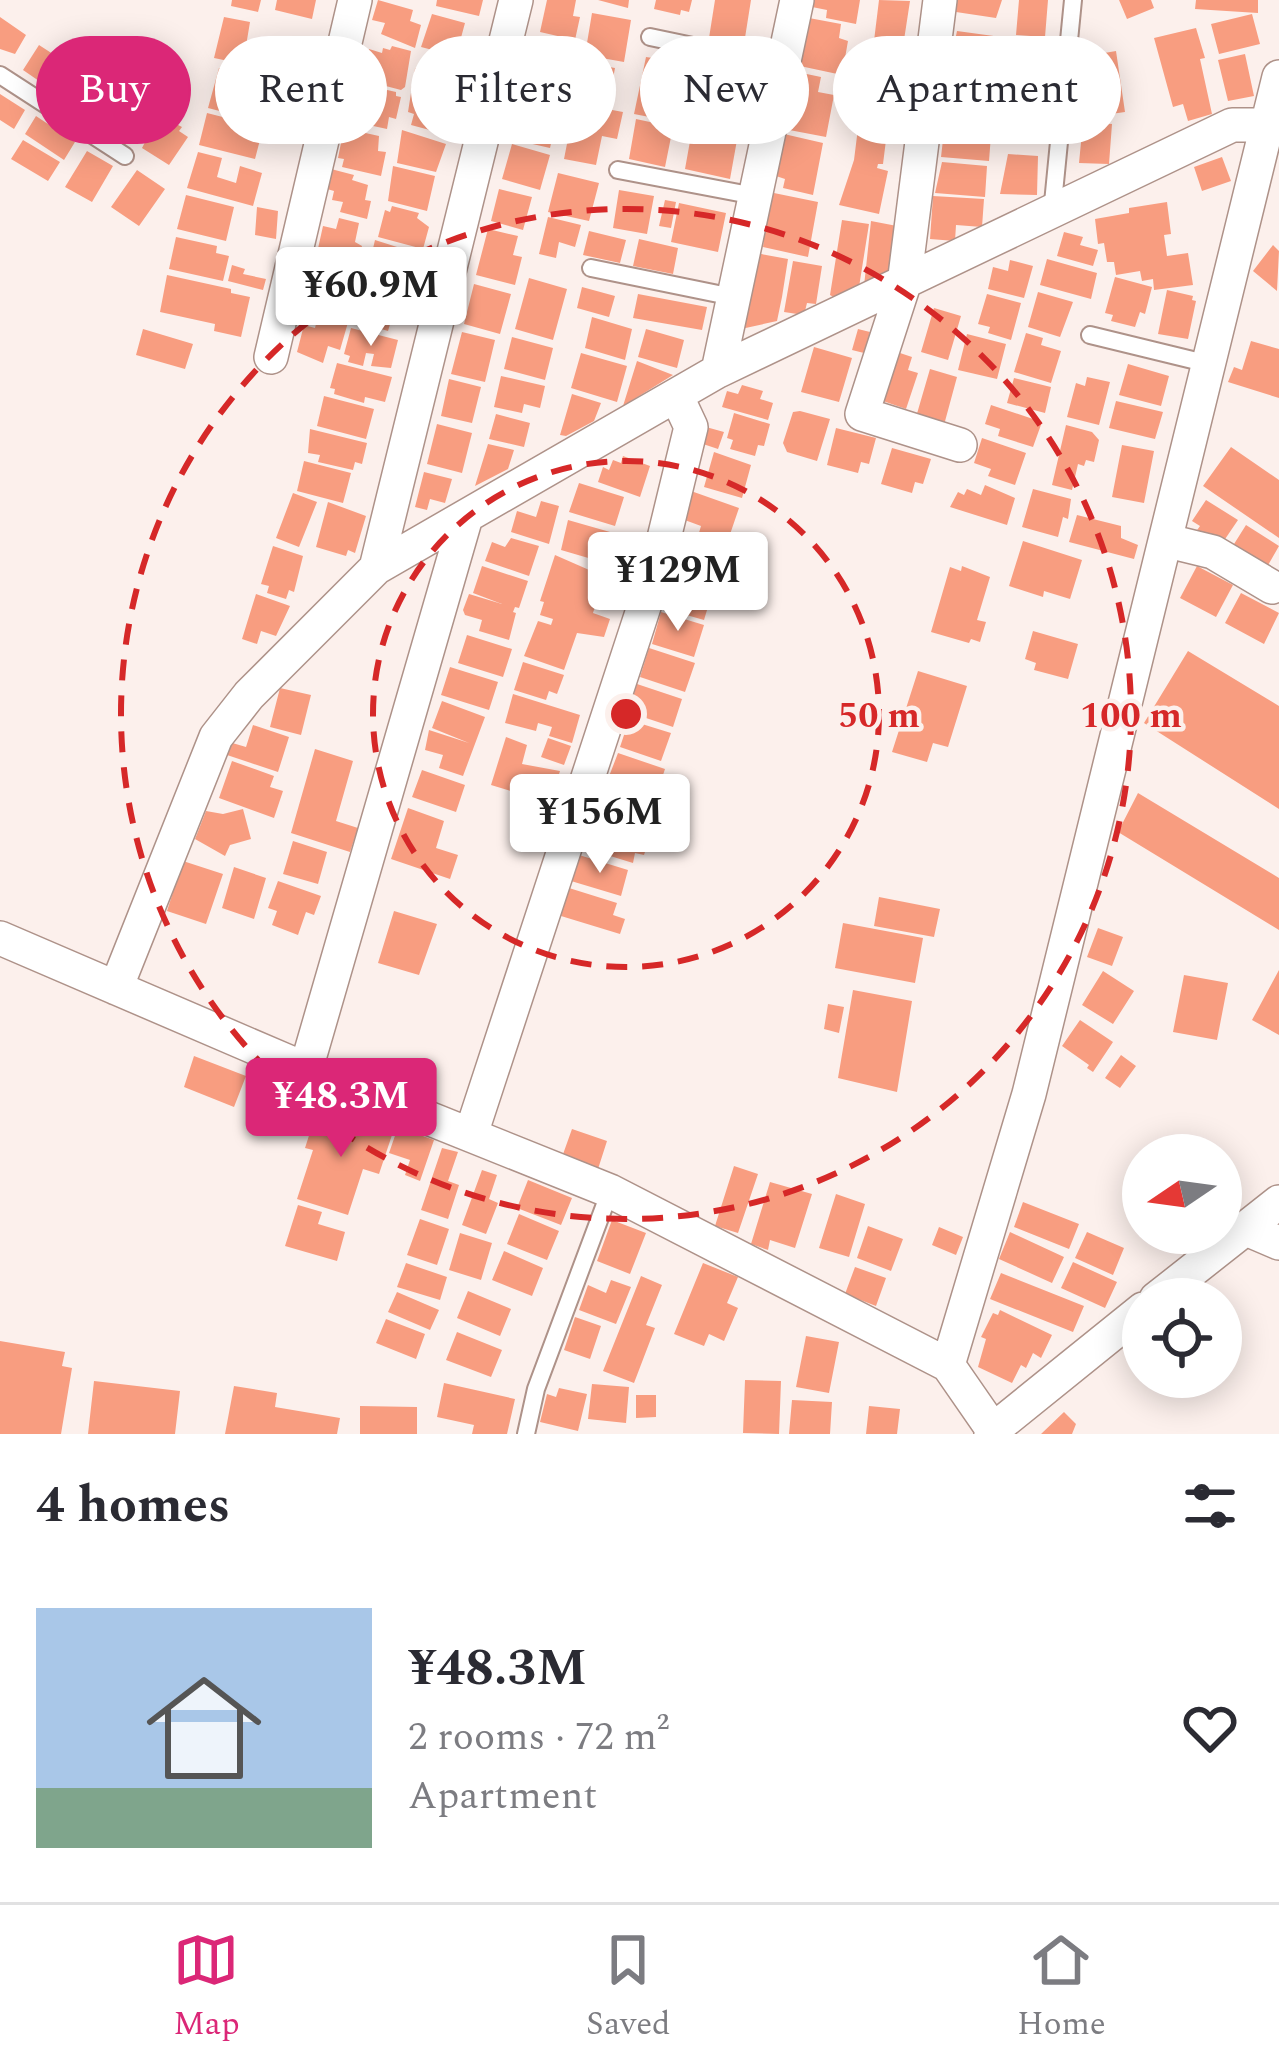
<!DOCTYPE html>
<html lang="en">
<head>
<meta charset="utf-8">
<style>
	body { margin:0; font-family:Spectral,serif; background:#f2f2f3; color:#2b2b33; height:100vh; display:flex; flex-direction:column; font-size:45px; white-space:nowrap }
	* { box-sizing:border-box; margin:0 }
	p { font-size:39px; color:#7c7c81 }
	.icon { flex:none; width:66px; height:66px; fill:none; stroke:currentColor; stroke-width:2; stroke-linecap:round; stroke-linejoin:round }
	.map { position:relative; height:1434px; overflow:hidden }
	.panel { display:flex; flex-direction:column; background:#fff; flex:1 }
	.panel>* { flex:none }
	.top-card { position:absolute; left:36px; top:36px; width:1209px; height:108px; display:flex; gap:24px }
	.needle { width:78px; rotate:257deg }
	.buttons { position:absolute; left:1122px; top:1134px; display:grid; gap:24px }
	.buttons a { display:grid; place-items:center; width:120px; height:120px; border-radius:50%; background:#fff; box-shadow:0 6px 30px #0003; font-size:60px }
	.price { position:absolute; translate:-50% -102px; padding:0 27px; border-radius:12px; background:#fff; color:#222; font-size:39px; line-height:78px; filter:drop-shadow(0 3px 6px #0008) }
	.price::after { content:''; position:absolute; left:50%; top:72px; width:36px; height:27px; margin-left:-18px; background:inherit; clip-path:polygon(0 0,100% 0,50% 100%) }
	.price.current { background:#db2777; color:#fff }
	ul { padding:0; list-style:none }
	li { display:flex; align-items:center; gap:36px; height:300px; padding:0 36px }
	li+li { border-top:3px solid #e1e1e2 }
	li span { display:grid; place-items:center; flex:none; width:336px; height:240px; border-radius:0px; color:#555 }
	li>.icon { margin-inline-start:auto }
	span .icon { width:144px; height:144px; fill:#fffc; stroke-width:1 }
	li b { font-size:51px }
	h2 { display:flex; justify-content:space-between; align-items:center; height:144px; padding:0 36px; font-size:51px }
	.tag { padding:0 42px; border-radius:54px; background:#fff; box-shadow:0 6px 30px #0003; font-size:42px; line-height:108px }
	.tag.current { background:#db2777; color:#fff }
	.tab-bar { display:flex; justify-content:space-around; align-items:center; height:168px; border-top:3px solid #e1e1e2; background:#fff; font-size:33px; color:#7c7c81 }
	.tab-bar a { display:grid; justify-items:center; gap:6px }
	.tab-bar .current { color:#db2777 }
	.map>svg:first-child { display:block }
	.building { fill:#f89d80 }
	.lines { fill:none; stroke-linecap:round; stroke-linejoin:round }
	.lane-casing { stroke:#ae9289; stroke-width:20 }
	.street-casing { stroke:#ae9289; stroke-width:36 }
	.lane { stroke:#fff; stroke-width:16 }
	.street { stroke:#fff; stroke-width:33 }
	.ring { fill:none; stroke:#d62828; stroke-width:6; stroke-dasharray:21 15 }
	.centre { fill:#d62828; stroke:#fcf0ec; stroke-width:6 }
	.ring-label { font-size:36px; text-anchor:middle; font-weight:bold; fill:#d62828; stroke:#fcf0ec; stroke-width:9; stroke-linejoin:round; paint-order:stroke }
</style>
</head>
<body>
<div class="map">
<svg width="1279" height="1434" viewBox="0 0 1279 1434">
	<rect width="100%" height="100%" fill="#fcf0ec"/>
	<!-- building -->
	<path class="building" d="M232 0H261L258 12 231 6Z
		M277 0H316L312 19 275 10Z
		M378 0 413 10 410 21 421 25 415 48 381 34 385 23 372 20Z
		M437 0H483L479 16 436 6Z
		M547 0H576L573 16 580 17 575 40 540 32Z
		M598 0H629L628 8Z
		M656 0H692L689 12 681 10 680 15 654 9Z
		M715 0H751L744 44 709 38Z
		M813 0H860L856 24 826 18 827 10 812 7Z
		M879 0 910 1 902 53 873 49Z
		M957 0H1002L996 18 956 12Z
		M1019 0H1048L1045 37 1016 35Z
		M1119 0H1151L1154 8 1127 19Z
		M1196 0H1258V13L1195 9Z
		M592 13 631 20 624 62 585 55Z
		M432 14 465 23 456 56 421 47Z
		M1252 14 1260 44 1219 54 1211 24Z
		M0 17 26 35 15 54 0 49Z
		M224 17 250 22 243 64 214 58Z
		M809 18 841 24 839 38 848 41 842 75 800 66Z
		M1196 28 1205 58 1200 59 1212 114 1188 121 1183 104 1173 107 1154 38Z
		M957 31 1001 37 996 72 950 65Z
		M271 41 307 50 298 84 263 76Z
		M537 41 572 49 565 79 530 71Z
		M39 45 56 56 39 81 23 70Z
		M392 46 411 51 405 87 401 90 359 79 369 49 382 53 383 48 390 50Z
		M1014 46 1042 48 1041 52 1049 53 1045 91 1010 88Z
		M1116 51 1125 112 1083 118 1079 94 1093 92 1087 56Z
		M1245 54 1254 96 1228 101 1218 60Z
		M870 55 905 61 901 87 866 81Z
		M427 56 449 61 448 67 460 70 453 99 411 90 415 69Z
		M646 57 672 61 669 77 675 78 671 96 684 101 680 123 634 114Z
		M581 62 615 68 608 105 574 99Z
		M693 65 706 66 699 95 686 92Z
		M80 68 110 88 93 118 60 100 62 96 59 94 70 73 74 76Z
		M219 68 254 77 243 117 208 108Z
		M797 72 821 77 818 92 834 95 826 137 784 129Z
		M708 77 754 87 747 130 702 120Z
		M529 78 564 86 550 148 515 140Z
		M968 81 999 85 997 103H991L994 129 958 125 959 118 951 117 952 103 958 104 959 96H966Z
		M361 84 396 92V96L401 97 396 119 389 117 387 129 364 124V119L353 117Z
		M863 88 895 93 891 120 859 115Z
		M119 91 145 106 128 139 97 117Z
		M411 93 460 105 452 136 411 125 414 114 408 112Z
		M0 94 25 110 14 129 0 120Z
		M1005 97 1038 99 1036 141 1003 139Z
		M575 103 623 112 617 139 602 136 596 165 564 159Z
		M207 113 254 125 252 134 261 136 255 159 199 145Z
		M159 115 182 127 179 131 188 137 169 165 142 148Z
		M36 116 75 142 64 160 25 134Z
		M636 119 673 127 665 167 629 159Z
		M859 120 888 124 883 164H878L877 168 888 171 879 214 839 205 854 160Z
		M1083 122 1112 124 1109 164 1079 163Z
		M402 130 446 144 436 172 397 163Z
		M692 130 737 140 730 179 685 169Z
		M944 131 991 135 989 161 941 157Z
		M361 132 379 136 378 151 386 152 381 176 342 167 344 159 338 158 343 133 354 136Z
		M784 134 823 143 813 195 783 188 785 179 776 176Z
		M23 140 60 162 48 181 11 159Z
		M512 144 550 155 540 190 502 179Z
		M87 151 113 166 92 202 65 187Z
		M198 152 222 158 217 177 236 183 240 166 262 173 253 206 187 188Z
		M1008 154 1038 156 1037 195 1000 194Z
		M1222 157 1231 181 1202 191 1194 167Z
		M942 162 987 166 985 197 935 193Z
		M393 166 435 176 427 211 388 201Z
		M331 169 354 175 352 180 368 185 365 200 371 201 367 219 340 212 343 202 332 200 334 191 327 189Z
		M137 170 165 189 139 226 111 207Z
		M558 173 599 183 589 221 548 212Z
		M499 189 532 197 523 230 491 221Z
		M619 190 654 196 647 234 613 228Z
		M769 192 818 202 808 257 763 247Z
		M186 195 234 207 226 241 177 229Z
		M933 196 984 199 982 227 956 225 955 241 930 239Z
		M665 200 676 202 671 228 659 226Z
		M1167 202 1171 234 1164 235 1167 256 1188 253 1193 285 1154 290 1153 279 1142 281 1140 271 1116 275 1114 262H1107L1104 243 1098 244 1095 219 1129 213V208Z
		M679 203 726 213 718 252 671 242Z
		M392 206 419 213 417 218 429 227 423 249 378 237 385 210 390 212Z
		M257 207 278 211 276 239 255 235Z
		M548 217 581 225 575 247 559 242 556 258 539 254Z
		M339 218 359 223 355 242 362 246 357 268 322 260 323 254 317 253 323 226 336 229Z
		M842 220 869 224 859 287 835 298 830 295Z
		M871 221 897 226 890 274 864 286Z
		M488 229 518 236 513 255 522 257 515 285 476 275Z
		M589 231 626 240 620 263 583 255Z
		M1064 232 1083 237 1080 245 1098 250 1093 266 1057 256Z
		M176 237 217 246 216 253 229 256 223 281 169 269Z
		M639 239 678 248 673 274 633 266Z
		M375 240 416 253 411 274 404 273 402 281 387 278 385 283 366 278Z
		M1273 245 1279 251 1277 291 1253 271Z
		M756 253 788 259 782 297 777 321 741 329Z
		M1047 259 1097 273 1091 299 1040 285Z
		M310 260 352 273 340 304 309 297 310 292 302 291Z
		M1010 260 1033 266 1024 298 988 289 993 267 1008 271Z
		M793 261 822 266 816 304 807 303 804 315 784 312Z
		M232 265 245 269 243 274 266 279 263 290 228 281Z
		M167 275 231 289V293L250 297 241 337 214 331 215 324 160 312Z
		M1115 277 1152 287 1145 314 1140 312 1135 327 1111 321 1113 315 1105 313Z
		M529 278 567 289 553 340 515 329Z
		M365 283 385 287 387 294 398 297 388 331 354 321Z
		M474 284 511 294 500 334 464 324Z
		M582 287 615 296 609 317 577 308Z
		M1167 290 1193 296 1192 300 1196 301 1188 339 1158 334Z
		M1038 292 1073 302 1060 337 1028 327Z
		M638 294 707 307 702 330 633 318Z
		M987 294 1021 303 1011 340 988 333 990 327 978 324Z
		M934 308 961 316 948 360 921 352Z
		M333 314 349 319 340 350 328 346 323 363 297 352 304 325 315 328 317 320Z
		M592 317 632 329 625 360 585 348Z
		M351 328 398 340 391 368 371 366 374 354 366 353 363 366 348 362 350 356 344 354Z
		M143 329 193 344 185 369 136 355Z
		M646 329 684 340 677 368 638 357Z
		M858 329 870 332 864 353 852 350Z
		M462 332 495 340 485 382 451 374Z
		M1026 333 1043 338 1041 345 1061 351 1051 383 1014 372Z
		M967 334 1006 344 997 379 958 370Z
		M512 337 553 348 545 380 504 369Z
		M1251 341 1279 349V398L1228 382 1234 367 1242 370Z
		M814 347 852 358 839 402 801 392Z
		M581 353 627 366 617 402 571 388Z
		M900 353 912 357 908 370 918 373 906 409 883 401Z
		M637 361 673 375 623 406Z
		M337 363 392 377 385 402 365 397 364 403 334 394 335 389 330 388Z
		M1128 364 1169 376 1161 406 1119 395Z
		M930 369 957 377 944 425 916 417Z
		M501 376 545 386 540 408 524 404 522 413 494 407Z
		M1087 377 1110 382 1099 425 1067 417 1076 383 1085 386Z
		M1014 378 1051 387 1045 413 1007 403Z
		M449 379 481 387 472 423 441 416Z
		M742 385 763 391 760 399 773 403 768 420 722 407 727 391 738 394Z
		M572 394 601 403 594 421 566 436 560 435Z
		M324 396 374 409 366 439 317 426Z
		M1116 401 1163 412 1155 439 1109 428Z
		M991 405 1042 422 1033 447 998 436 1000 429 985 424Z
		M800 411 830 419 817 461 787 452 783 443 793 412Z
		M734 413 770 424 764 446 758 445 755 456 730 449 733 440 727 438Z
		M496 414 530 423 524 447 489 439Z
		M437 424 472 433 462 473 427 464Z
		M1066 425 1092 432 1099 440 1094 462 1086 460 1084 466 1078 464 1072 490 1052 485Z
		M706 427 724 432 718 449 700 443Z
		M836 428 876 438 869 464 861 462 858 473 827 465Z
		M310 429 367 443 362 464 355 462 353 470 318 462 320 455 308 453Z
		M982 438 1026 453 1015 485 988 476 991 469 974 463Z
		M488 444 514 450 508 469 475 486Z
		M1122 445 1154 451 1144 503 1112 497Z
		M1231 447 1279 480V538L1203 486Z
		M892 448 931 459 923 484 915 482 912 493 881 484Z
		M714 452 751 465 742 498 704 487Z
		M623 456 650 466 640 497 598 482 603 467 609 470 613 460 621 463Z
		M304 461 351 473 343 503 297 491Z
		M424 472 452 479 445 503 430 499 427 510 415 507Z
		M579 483 624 497 615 526 569 512Z
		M985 485 1015 498 1007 525 950 507 958 492 964 495 967 489 981 495Z
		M1033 489 1071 499 1068 519 1063 517 1058 537 1022 527Z
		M691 491 739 508 726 546 698 536 701 526 682 519Z
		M293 493 317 502 299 547 276 538Z
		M1206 500 1238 520 1219 548 1195 533 1200 526 1192 521Z
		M541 501 559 506 549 544 511 532 517 511 536 517Z
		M328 502 366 516 355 553 348 550 346 556 316 547Z
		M1077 515 1121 526V538L1138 545 1134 559 1069 542Z
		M568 520 617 534 612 550 606 549 602 562 561 550Z
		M1246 525 1279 546 1263 574 1229 552Z
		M511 538 539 546 529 576 485 561 492 542 505 547Z
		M1023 541 1082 560 1070 599 1044 591 1043 597 1009 586Z
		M677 544 719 557 711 583 669 570Z
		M273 546 303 556 294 592 289 590 286 599 267 593 269 586 261 584Z
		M555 555 596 573 591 587 600 590 593 613 610 619 604 637 577 633 564 670 524 656 538 621 551 625 553 619 540 615 544 602 540 601Z
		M482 566 528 581 519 608 515 607 513 612 516 613 509 640 479 631 482 620 465 615 463 610 469 594 502 604 473 593Z
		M962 566 990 577 977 620 986 622 980 642 971 639 969 643 931 632 950 567 961 571Z
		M1197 566 1233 585 1216 617 1180 598Z
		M670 577 713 590 704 620 662 608Z
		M1241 593 1279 613 1264 644 1225 623Z
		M256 594 290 606 276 636 261 631 257 644 242 639Z
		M661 612 704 625 694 657 652 644Z
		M1033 631 1078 644 1068 679 1034 670 1036 663 1025 659Z
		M467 635 512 649 503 677 458 663Z
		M649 648 695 663 685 692 640 677Z
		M1188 651 1279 706V809L1144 723Z
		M523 662 564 675 557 694 549 691 546 700 514 690Z
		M450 667 498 682 489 710 441 695Z
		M918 671 967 686 948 747 933 743 927 762 892 752Z
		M637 684 682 699 673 727 628 712Z
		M280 688 311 695 301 735 270 727Z
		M513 694 580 715 572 743 549 736 552 727 538 723 536 731 505 723Z
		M442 701 485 717 463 776 439 768 443 755 425 750 429 730 469 743 432 728Z
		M629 720 671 733 661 761 620 747Z
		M253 725 289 737 278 772 224 754 229 742 246 747Z
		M506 737 527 745 522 764 560 771 550 803 491 785Z
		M548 738 571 746 564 765 541 757Z
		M315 749 353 761 336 821 358 828 350 852 291 833Z
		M618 753 665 769 656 796 608 779Z
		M232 761 274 776 270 787 283 791 274 818 219 798Z
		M422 770 465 785 456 812 412 797Z
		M605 785 653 801 646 824 598 808Z
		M1138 793 1279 878V930L1118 832Z
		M408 808 444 821 436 848 458 855 450 879 391 859Z
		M243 809 251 839 230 845 225 856 195 839 206 811 223 814Z
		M589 818 650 836 644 855 635 853 633 863 581 847Z
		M293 841 327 852 318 884 283 874Z
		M579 855 628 870 621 896 571 881Z
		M183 861 223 874 206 924 167 911Z
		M234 867 266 878 254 919 222 908Z
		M278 881 321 896 314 915 306 912 298 935 272 925 277 911 268 908Z
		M569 888 617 903 613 915 625 919 620 934 561 916Z
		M879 897 940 909 934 937 874 926Z
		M394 911 437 924 419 975 378 963Z
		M843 923 923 938 915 983 835 968Z
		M1098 928 1123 937 1112 966 1087 957Z
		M1279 970V1035L1252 1020Z
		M1103 971 1134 991 1113 1024 1082 1005Z
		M1184 975 1228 983 1217 1040 1173 1032Z
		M853 990 912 1001 897 1092 838 1078Z
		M828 1004 844 1007 839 1033 824 1029Z
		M1080 1020 1113 1042 1093 1072 1087 1068 1089 1065 1062 1046Z
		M1121 1055 1136 1066 1120 1088 1105 1078Z
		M194 1056 246 1076 234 1107 184 1087Z
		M330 1112 393 1132 379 1174 363 1169 348 1215 297 1199 313 1150 305 1148 314 1120Z
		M398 1127 434 1140 420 1181 405 1175 410 1160 389 1153Z
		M572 1129 607 1141 598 1169 562 1157Z
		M442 1148 458 1152 448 1181 459 1185 448 1219 421 1210Z
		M734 1166 758 1174 738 1233 715 1226Z
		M482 1170 497 1175 489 1199 498 1203 486 1234 462 1225Z
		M528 1180 572 1198 561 1225 517 1208Z
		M770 1182 812 1194 795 1248 770 1240 768 1250 751 1244Z
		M836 1194 865 1204 849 1257 819 1248Z
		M1023 1202 1079 1224 1069 1249 1014 1227Z
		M298 1205 322 1212 318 1224 345 1232 337 1261 285 1246Z
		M519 1214 559 1231 547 1260 507 1244Z
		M420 1219 449 1229 437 1265 407 1255Z
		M612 1220 646 1233 630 1274 597 1261Z
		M868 1226 903 1239 891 1271 857 1258Z
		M939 1227 963 1237 956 1255 932 1245Z
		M1010 1232 1064 1257 1052 1283 999 1259Z
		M1087 1232 1124 1248 1113 1275 1075 1258Z
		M460 1233 492 1243 481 1280 449 1270Z
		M504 1251 543 1268 532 1296 492 1280Z
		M1073 1262 1117 1282 1105 1308 1061 1288Z
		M406 1263 447 1277 440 1300 397 1287Z
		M703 1263 738 1277 727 1303 738 1308 724 1341 709 1334 704 1346 674 1334Z
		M855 1267 886 1278 876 1306 845 1294Z
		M1001 1273 1084 1306 1073 1332 990 1299Z
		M641 1276 662 1285 646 1325 655 1328 634 1383 603 1371Z
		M611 1280 631 1287 616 1324 579 1310 588 1285 606 1293Z
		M468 1291 511 1309 500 1336 457 1318Z
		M397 1292 439 1310 430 1330 388 1312Z
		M1000 1310 1052 1335 1041 1358 1033 1353 1026 1368 1021 1365 1012 1383 978 1367 986 1339 981 1337 993 1313 998 1315Z
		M575 1317 601 1326 590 1359 564 1350Z
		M386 1319 425 1334 416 1359 376 1343Z
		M457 1332 502 1350 491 1377 446 1360Z
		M806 1336 839 1342 829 1393 796 1387Z
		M0 1341 65 1352 62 1366 72 1368 61 1434H0Z
		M745 1380 781 1381 779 1434 743 1433Z
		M94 1381 180 1391 175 1434H88Z
		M444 1383 515 1399 507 1434H472L474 1425 437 1417Z
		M592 1384 629 1387 626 1423 588 1419Z
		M234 1386 277 1393 275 1407 340 1418 337 1434H225Z
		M559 1388 587 1394 578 1431 540 1422 547 1394 556 1397Z
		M636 1395H656V1417L636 1418Z
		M792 1400 832 1402 830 1434H789Z
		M360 1406 417 1407V1434H360Z
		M869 1406 900 1409 897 1434H866Z
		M1064 1412 1076 1424 1072 1434H1041Z"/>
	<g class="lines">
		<defs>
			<path id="lane" d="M650 37 783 65
				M0 75 125 156
				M618 170 755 196
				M1052 213 1073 0
				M591 268 733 297
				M1090 335 1209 364
				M526 1434 536 1389 610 1191"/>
			<path id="street" d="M940 0 904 284 862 414 960 445
				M271 357 355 0
				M718 371 797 0
				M1168 541 1213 552 1272 587
				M376 568 516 0
				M0 938 291 1063 610 1191 948 1365
				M116 988 216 737 249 695 376 568 718 371 1232 125H1279
				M306 1069 466 517
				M471 1134 657 567 691 427 677 397
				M1244 1228 1279 1243
				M1156 1299 1279 1202
				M993 1430 1143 1309
				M991 1434 993 1430 948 1365 1029 1094 1279 77"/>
		</defs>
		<!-- lane casing -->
		<use href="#lane" class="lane-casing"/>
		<!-- street casing -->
		<use href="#street" class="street-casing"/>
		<!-- lane -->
		<use href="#lane" class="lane"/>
		<!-- street -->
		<use href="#street" class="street"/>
	</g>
	<!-- distance rings -->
	<g class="ring">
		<circle cx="626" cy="714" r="253"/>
		<circle cx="626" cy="714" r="505"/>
	</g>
	<circle cx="626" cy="714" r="18" class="centre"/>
	<g class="ring-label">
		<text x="879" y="727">50 m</text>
		<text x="1131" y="727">100 m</text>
	</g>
</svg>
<div class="buttons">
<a><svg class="needle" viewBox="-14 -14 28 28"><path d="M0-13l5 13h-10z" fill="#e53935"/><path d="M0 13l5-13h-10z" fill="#7c7c81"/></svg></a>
<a><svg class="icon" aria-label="locate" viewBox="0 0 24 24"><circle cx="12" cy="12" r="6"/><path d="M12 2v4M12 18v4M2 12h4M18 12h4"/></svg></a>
</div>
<b class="price" style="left:371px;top:349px">¥60.9M</b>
<b class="price" style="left:678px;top:634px">¥129M</b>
<b class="price" style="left:600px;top:876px">¥156M</b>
<b class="price current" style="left:341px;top:1160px">¥48.3M</b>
<div class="top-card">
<a class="tag current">Buy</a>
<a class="tag">Rent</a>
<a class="tag">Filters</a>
<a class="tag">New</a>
<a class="tag">Apartment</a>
</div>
</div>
<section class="panel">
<h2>4 homes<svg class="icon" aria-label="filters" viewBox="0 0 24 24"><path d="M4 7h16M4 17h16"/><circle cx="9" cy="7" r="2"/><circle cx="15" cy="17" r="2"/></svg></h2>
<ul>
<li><span style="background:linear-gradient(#a9c7e8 75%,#7fa58c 0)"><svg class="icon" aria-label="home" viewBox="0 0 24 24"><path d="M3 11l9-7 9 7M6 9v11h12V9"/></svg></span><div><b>¥48.3M</b><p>2 rooms · 72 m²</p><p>Apartment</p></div><svg class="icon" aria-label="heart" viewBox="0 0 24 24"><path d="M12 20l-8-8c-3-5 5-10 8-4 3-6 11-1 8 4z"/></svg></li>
</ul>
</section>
<nav class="tab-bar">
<a class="current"><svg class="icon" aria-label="map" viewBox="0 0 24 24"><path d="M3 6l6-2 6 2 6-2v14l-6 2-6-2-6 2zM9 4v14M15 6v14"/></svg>Map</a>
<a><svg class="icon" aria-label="saved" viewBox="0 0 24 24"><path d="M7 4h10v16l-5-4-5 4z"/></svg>Saved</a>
<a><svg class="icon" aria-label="home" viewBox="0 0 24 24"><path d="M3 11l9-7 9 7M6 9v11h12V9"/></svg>Home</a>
</nav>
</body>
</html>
